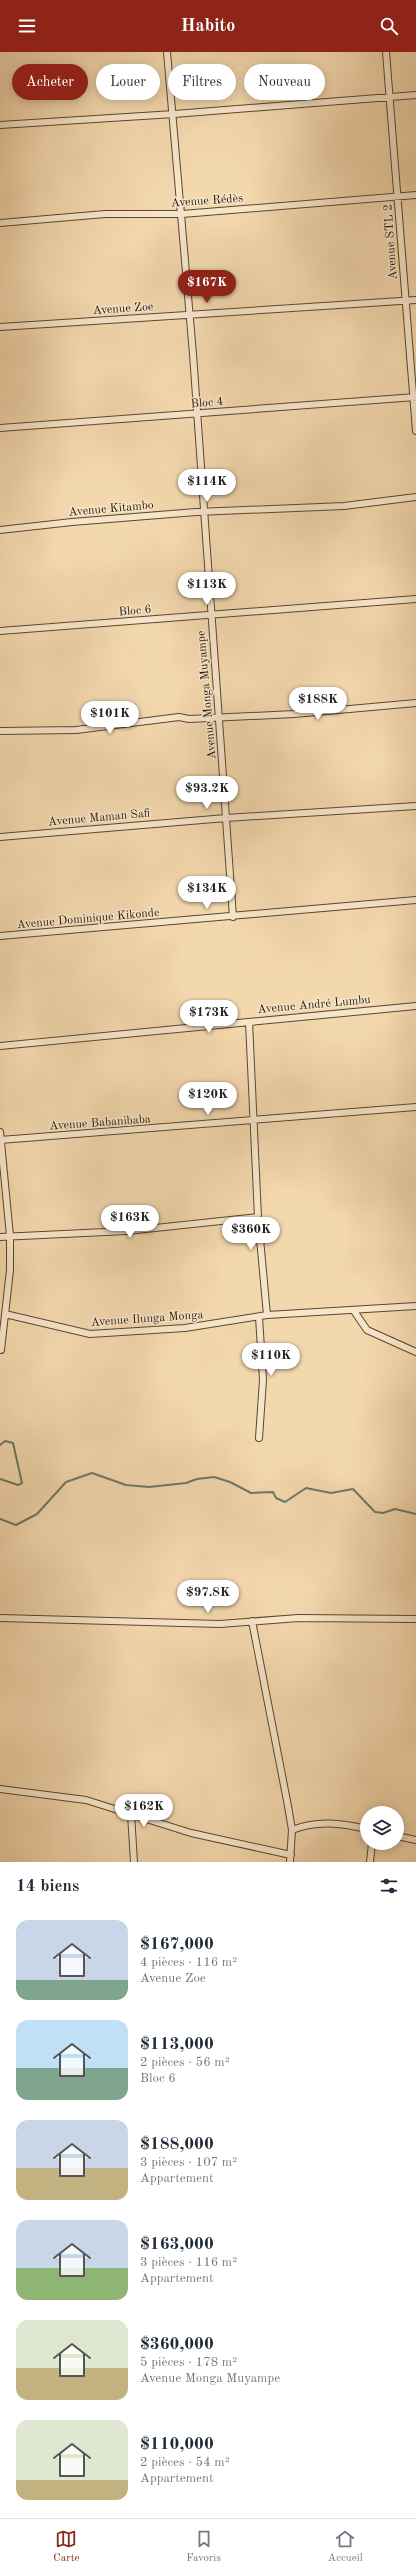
<!DOCTYPE html>
<html lang="fr">
<head>
<meta charset="utf-8">
<style>
	body { margin:0; font-family:"Old Standard TT",serif; background:#f2f2f3; color:#1f2937; height:100vh; display:flex; flex-direction:column; font-size:15px; white-space:nowrap }
	* { box-sizing:border-box; margin:0 }
	p { font-size:13px; color:#747a83 }
	.icon { flex:none; width:22px; height:22px; fill:none; stroke:currentColor; stroke-width:2; stroke-linecap:round; stroke-linejoin:round }
	.map { position:relative; height:1810px; overflow:hidden }
	.side { display:flex; flex-direction:column; background:#fff; flex:1 }
	.side>* { flex:none }
	.guide { position:absolute; left:12px; top:12px; width:392px; height:36px; display:flex; gap:8px }
	.buttons { position:absolute; left:360px; top:1754px; display:grid; gap:8px }
	.buttons a { display:grid; place-items:center; width:44px; height:44px; border-radius:50%; background:#fff; box-shadow:0 2px 10px #0003; font-size:20px }
	.price { position:absolute; translate:-50% -34px; padding:0 9px; border-radius:14px; background:#fff; color:#222; font-size:13px; line-height:26px; filter:drop-shadow(0 1px 2px #0008) }
	.price::after { content:''; position:absolute; left:50%; top:24px; width:12px; height:9px; margin-left:-6px; background:inherit; clip-path:polygon(0 0,100% 0,50% 100%) }
	.price.current { background:#8f2418; color:#fff }
	ul { padding:0; list-style:none }
	li { display:flex; align-items:center; gap:12px; height:100px; padding:0 16px }
	li span { display:grid; place-items:center; flex:none; width:112px; height:80px; border-radius:12px; color:#555 }
	li>.icon { margin-inline-start:auto }
	span .icon { width:48px; height:48px; fill:#fffc; stroke-width:1 }
	li b { font-size:17px }
	h2 { display:flex; justify-content:space-between; align-items:center; height:48px; padding:0 16px; font-size:17px }
	.pill { padding:0 14px; border-radius:18px; background:#fff; box-shadow:0 2px 10px #0003; font-size:14px; line-height:36px }
	.pill.current { background:#8f2418; color:#fff }
	header { display:flex; justify-content:space-between; align-items:center; height:52px; padding:0 16px; background:#8f2418; color:#fff; font-size:18px; font-weight:700 }
	.dock { display:flex; justify-content:space-around; align-items:center; height:56px; border-top:1px solid #e0e1e3; background:#fff; font-size:11px; color:#747a83 }
	.dock a { display:grid; justify-items:center; gap:2px }
	.dock .current { color:#8f2418 }
	.map>svg:first-child { display:block }
	.lines { fill:none; stroke-linecap:round; stroke-linejoin:round }
	.stream { stroke:#6d7967; stroke-width:2 }
	.minor-casing { stroke:#5b472f; stroke-width:8 }
	.minor { stroke:#f7e5ca; stroke-width:6 }
	.labels { text-anchor:middle; stroke-width:3; stroke-linejoin:round; paint-order:stroke }
	.street-label { font-size:12px; fill:#281705; stroke:#f7e5ca }
</style>
</head>
<body>
<header><svg class="icon" aria-label="menu" viewBox="0 0 24 24"><path d="M4 6h16M4 12h16M4 18h16"/></svg>Habito<svg class="icon" aria-label="search" viewBox="0 0 24 24"><circle cx="10" cy="10" r="6"/><path d="M15 15l6 6"/></svg></header>
<div class="map">
<svg width="416" height="1810" viewBox="0 0 416 1810">
	<rect width="100%" height="100%" fill="#f3d7ad"/>
	<filter id="stains"><feTurbulence type="fractalNoise" baseFrequency=".005" numOctaves="4"/><feColorMatrix values="0 0 0 0 .2 0 0 0 0 .09 0 0 0 0 .02 0 0 0 .5 -.17"/></filter>
	<radialGradient id="worn" r=".72"><stop offset=".6" stop-color="#630" stop-opacity="0"/><stop offset="1" stop-color="#630" stop-opacity=".3"/></radialGradient>
	<g class="lines">
		<!-- stream -->
		<path class="stream" d="M0 1393 5 1389 13 1391 22 1431 18 1433 0 1427
			M0 1467 16 1473 37 1462 66 1430 92 1421 126 1433 149 1435 186 1431 197 1427 214 1425 230 1430 251 1441 273 1440 276 1446 285 1450 306 1436 331 1441 353 1437 375 1460 383 1461 395 1457 416 1462"/>
		<defs>
			<path id="minor" d="M167 0 193 302 233 865
				M386 0 416 379
				M0 73 174 62 416 43
				M0 171 105 162H182L416 143
				M0 275 416 248
				M0 376 416 345
				M0 478 72 470 196 460 344 454 416 445
				M0 579 416 547
				M0 679 76 678 179 665 189 667 294 662 416 651
				M0 785 226 766 416 754
				M0 884 416 848
				M249 970 258 1165 267 1263 416 1254
				M0 994 416 954
				M0 1080 10 1184V1218L1 1298
				M0 1088 416 1055
				M0 1185 127 1179 258 1165
				M354 1259 367 1278 416 1300
				M5 1262 90 1282 185 1276 267 1263
				M259 1386 263 1328 259 1265
				M0 1566 220 1572 298 1566 416 1567
				M252 1569 288 1754 292 1778 290 1810
				M0 1737 86 1748 191 1781 291 1803
				M131 1762 134 1810
				M292 1778C317 1768 341 1771 367 1777
				M397 1784 416 1788
				M370 1810 372 1791"/>
		</defs>
		<!-- minor casing -->
		<use href="#minor" class="minor-casing"/>
		<!-- minor -->
		<use href="#minor" class="minor"/>
	</g>
	<g class="labels">
		<!-- street labels -->
		<g class="street-label">
			<text transform="translate(207 148) rotate(-4)" y="4">Avenue Rédès</text>
			<text transform="translate(390 190) rotate(-94)" y="4">Avenue STL 2</text>
			<text transform="translate(123 256) rotate(-4)" y="4">Avenue Zoe</text>
			<text transform="translate(207 350) rotate(-5)" y="4">Bloc 4</text>
			<text transform="translate(111 456) rotate(-5)" y="4">Avenue Kitambo</text>
			<text transform="translate(135 558) rotate(-5)" y="4">Bloc 6</text>
			<text transform="translate(206 643) rotate(-95)" y="4">Avenue Monga Muyampe</text>
			<text transform="translate(99 765) rotate(-5)" y="4">Avenue Maman Safi</text>
			<text transform="translate(88 866) rotate(-5)" y="4">Avenue Dominique Kikonde</text>
			<text transform="translate(314 952) rotate(-5)" y="4">Avenue André Lumbu</text>
			<text transform="translate(100 1070) rotate(-4)" y="4">Avenue Babanibaba</text>
			<text transform="translate(147 1266) rotate(-4)" y="4">Avenue Ilunga Monga</text>
		</g>
	</g>
	<rect width="100%" height="100%" filter="url(#stains)"/>
	<rect width="100%" height="100%" fill="url(#worn)"/>
</svg>
<div class="buttons">
<a><svg class="icon" aria-label="layers" viewBox="0 0 24 24"><path d="M12 4l9 5-9 5-9-5zM3 14l9 5 9-5"/></svg></a>
</div>
<b class="price current" style="left:207px;top:252px">$167K</b>
<b class="price" style="left:207px;top:451px">$114K</b>
<b class="price" style="left:207px;top:554px">$113K</b>
<b class="price" style="left:318px;top:669px">$188K</b>
<b class="price" style="left:110px;top:683px">$101K</b>
<b class="price" style="left:207px;top:758px">$93.2K</b>
<b class="price" style="left:207px;top:858px">$134K</b>
<b class="price" style="left:209px;top:982px">$173K</b>
<b class="price" style="left:208px;top:1064px">$120K</b>
<b class="price" style="left:130px;top:1187px">$163K</b>
<b class="price" style="left:251px;top:1199px">$360K</b>
<b class="price" style="left:271px;top:1325px">$110K</b>
<b class="price" style="left:208px;top:1562px">$97.8K</b>
<b class="price" style="left:144px;top:1776px">$162K</b>
<div class="guide">
<a class="pill current">Acheter</a>
<a class="pill">Louer</a>
<a class="pill">Filtres</a>
<a class="pill">Nouveau</a>
</div>
</div>
<section class="side">
<h2>14 biens<svg class="icon" aria-label="filters" viewBox="0 0 24 24"><path d="M4 7h16M4 17h16"/><circle cx="9" cy="7" r="2"/><circle cx="15" cy="17" r="2"/></svg></h2>
<ul>
<li><span style="background:linear-gradient(#c9d6e8 75%,#7fa58c 0)"><svg class="icon" aria-label="home" viewBox="0 0 24 24"><path d="M3 11l9-7 9 7M6 9v11h12V9"/></svg></span><div><b>$167,000</b><p>4 pièces · 116 m²</p><p>Avenue Zoe</p></div></li>
<li><span style="background:linear-gradient(#bfe0f5 60%,#7fa58c 0)"><svg class="icon" aria-label="home" viewBox="0 0 24 24"><path d="M3 11l9-7 9 7M6 9v11h12V9"/></svg></span><div><b>$113,000</b><p>2 pièces · 56 m²</p><p>Bloc 6</p></div></li>
<li><span style="background:linear-gradient(#c9d6e8 60%,#c2b280 0)"><svg class="icon" aria-label="home" viewBox="0 0 24 24"><path d="M3 11l9-7 9 7M6 9v11h12V9"/></svg></span><div><b>$188,000</b><p>3 pièces · 107 m²</p><p>Appartement</p></div></li>
<li><span style="background:linear-gradient(#c9d6e8 60%,#8fb573 0)"><svg class="icon" aria-label="home" viewBox="0 0 24 24"><path d="M3 11l9-7 9 7M6 9v11h12V9"/></svg></span><div><b>$163,000</b><p>3 pièces · 116 m²</p><p>Appartement</p></div></li>
<li><span style="background:linear-gradient(#dfe7d0 60%,#c2b280 0)"><svg class="icon" aria-label="home" viewBox="0 0 24 24"><path d="M3 11l9-7 9 7M6 9v11h12V9"/></svg></span><div><b>$360,000</b><p>5 pièces · 178 m²</p><p>Avenue Monga Muyampe</p></div></li>
<li><span style="background:linear-gradient(#dfe7d0 75%,#c2b280 0)"><svg class="icon" aria-label="home" viewBox="0 0 24 24"><path d="M3 11l9-7 9 7M6 9v11h12V9"/></svg></span><div><b>$110,000</b><p>2 pièces · 54 m²</p><p>Appartement</p></div></li>
</ul>
</section>
<nav class="dock">
<a class="current"><svg class="icon" aria-label="map" viewBox="0 0 24 24"><path d="M3 6l6-2 6 2 6-2v14l-6 2-6-2-6 2zM9 4v14M15 6v14"/></svg>Carte</a>
<a><svg class="icon" aria-label="saved" viewBox="0 0 24 24"><path d="M7 4h10v16l-5-4-5 4z"/></svg>Favoris</a>
<a><svg class="icon" aria-label="home" viewBox="0 0 24 24"><path d="M3 11l9-7 9 7M6 9v11h12V9"/></svg>Accueil</a>
</nav>
</body>
</html>
